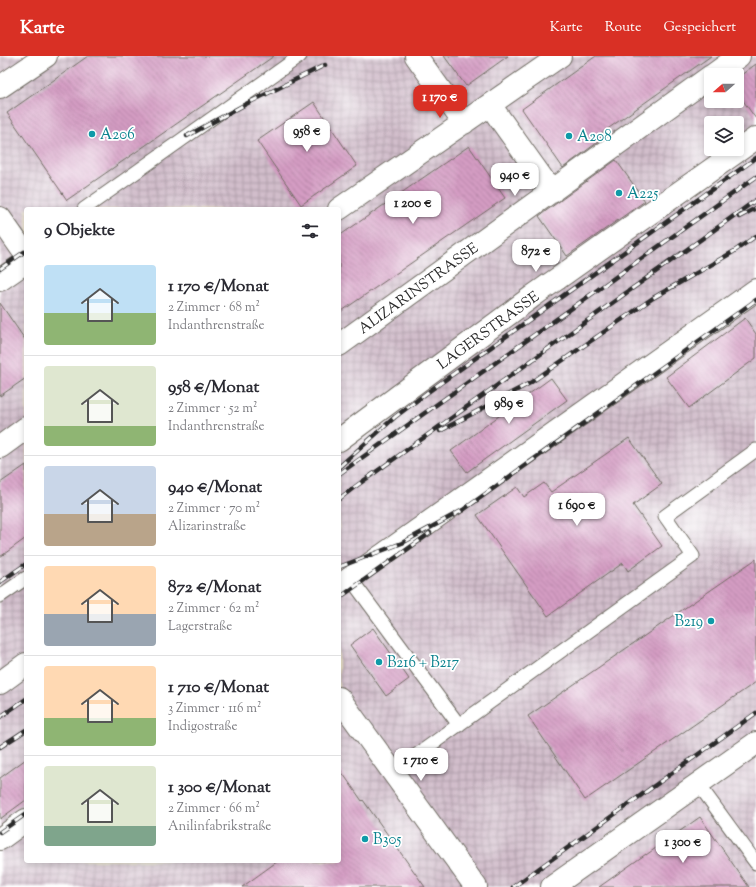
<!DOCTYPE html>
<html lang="de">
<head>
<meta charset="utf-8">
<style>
	body { margin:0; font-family:"Sorts Mill Goudy",serif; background:#f7f7f7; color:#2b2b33; height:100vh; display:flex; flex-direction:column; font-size:15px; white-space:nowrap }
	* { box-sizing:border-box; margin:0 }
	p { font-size:13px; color:#7c7c81 }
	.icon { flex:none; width:22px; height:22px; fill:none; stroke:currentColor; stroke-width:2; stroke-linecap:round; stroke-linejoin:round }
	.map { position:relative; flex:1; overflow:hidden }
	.sheet { position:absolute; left:24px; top:151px; width:317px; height:656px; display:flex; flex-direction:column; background:#fff; border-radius:4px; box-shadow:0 2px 6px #0003 }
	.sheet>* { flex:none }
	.needle { width:26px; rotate:250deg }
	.buttons { position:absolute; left:704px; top:12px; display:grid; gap:8px }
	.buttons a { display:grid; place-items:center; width:40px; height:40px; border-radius:4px; background:#fff; box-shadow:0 2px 6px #0003; font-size:20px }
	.price { position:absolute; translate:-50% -34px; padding:0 9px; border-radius:8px; background:#fff; color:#222; font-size:13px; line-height:26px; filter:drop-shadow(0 1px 2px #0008) }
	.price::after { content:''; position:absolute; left:50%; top:24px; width:12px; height:9px; margin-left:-6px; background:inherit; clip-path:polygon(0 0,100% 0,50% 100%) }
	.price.active { background:#d93025; color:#fff }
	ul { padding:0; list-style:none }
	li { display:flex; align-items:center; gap:12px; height:100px; padding:0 20px }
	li+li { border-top:1px solid #e1e1e2 }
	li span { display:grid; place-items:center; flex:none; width:112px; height:80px; border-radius:4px; color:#555 }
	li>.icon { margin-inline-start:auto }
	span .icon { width:48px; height:48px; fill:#fffc; stroke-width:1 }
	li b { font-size:17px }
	h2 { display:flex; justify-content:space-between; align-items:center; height:48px; padding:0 20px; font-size:17px }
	header { display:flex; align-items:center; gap:24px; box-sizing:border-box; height:56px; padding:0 20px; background:#d93025; color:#fff }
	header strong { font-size:19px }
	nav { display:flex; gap:22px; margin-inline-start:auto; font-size:14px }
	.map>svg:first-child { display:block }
	.industrial { fill:url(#industrial-grid); fill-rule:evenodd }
	.building { fill:url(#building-back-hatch) }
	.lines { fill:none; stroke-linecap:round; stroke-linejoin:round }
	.lane-casing { stroke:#706c63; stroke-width:15 }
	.street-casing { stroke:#706c63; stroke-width:24 }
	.lane { stroke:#fff; stroke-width:13 }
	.street { stroke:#fff; stroke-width:22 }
	.rail-casing { stroke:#2b2b2b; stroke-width:4.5 }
	.rail { stroke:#fff; stroke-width:3; stroke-dasharray:9; stroke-linecap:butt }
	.culture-dot { fill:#0f9aa8; stroke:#fff; stroke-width:1.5 }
	.labels { text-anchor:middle; stroke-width:3.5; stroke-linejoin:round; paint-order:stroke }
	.culture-label { font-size:15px; fill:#0d838f; stroke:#fff; text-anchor:start }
	.street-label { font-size:15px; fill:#2b2b2b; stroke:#fff }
</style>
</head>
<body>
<header>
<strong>Karte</strong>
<nav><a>Karte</a><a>Route</a><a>Gespeichert</a></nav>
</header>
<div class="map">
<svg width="756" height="831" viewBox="0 0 756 831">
	<defs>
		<pattern id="industrial-grid" width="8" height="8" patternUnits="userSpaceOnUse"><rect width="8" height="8" fill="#d1bdcb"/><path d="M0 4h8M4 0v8" fill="none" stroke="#aa9aa5"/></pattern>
		<pattern id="building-back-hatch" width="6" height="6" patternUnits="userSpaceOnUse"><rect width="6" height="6" fill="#d49cc3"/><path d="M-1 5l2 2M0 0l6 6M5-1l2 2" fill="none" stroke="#ac7f9f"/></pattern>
	</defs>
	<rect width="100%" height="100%" fill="#fff"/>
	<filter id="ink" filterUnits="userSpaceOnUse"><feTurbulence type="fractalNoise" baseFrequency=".025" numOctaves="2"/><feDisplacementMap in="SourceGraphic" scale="8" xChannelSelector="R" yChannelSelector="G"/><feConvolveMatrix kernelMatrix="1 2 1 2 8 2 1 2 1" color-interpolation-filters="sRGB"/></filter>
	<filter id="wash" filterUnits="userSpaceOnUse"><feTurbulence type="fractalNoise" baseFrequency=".012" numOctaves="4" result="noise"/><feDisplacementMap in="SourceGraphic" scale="16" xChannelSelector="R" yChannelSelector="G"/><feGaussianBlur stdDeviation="0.9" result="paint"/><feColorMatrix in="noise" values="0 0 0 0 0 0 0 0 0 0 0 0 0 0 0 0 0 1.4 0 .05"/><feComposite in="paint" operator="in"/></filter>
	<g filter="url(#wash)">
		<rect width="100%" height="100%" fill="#efe6cb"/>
		<!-- industrial -->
		<path class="industrial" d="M0 0H756V831H0ZM711 19H737V45H711ZM711 67H737V93H711ZM26 153H339V805H26Z"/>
		<g id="blocks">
			<!-- building -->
			<path class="building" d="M88 0H274L67 144 7 57Z
				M444 0H508L466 30Z
				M596 0H711L599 79 602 83 563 112 522 53Z
				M756 8V63L737 36V22Z
				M314 46 357 110 301 149 257 85Z
				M469 90 505 142 339 257V180Z
				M616 104 645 145 567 200 539 160Z
				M0 247 26 285V322L0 340Z
				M745 262 756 278V302L689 352 666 321Z
				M551 322 567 344 467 416 451 395Z
				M629 382 662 428 633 449 662 490 628 515 623 507 548 560 477 459 517 431 524 441 544 427 551 436Z
				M26 409V482L0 501V427Z
				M756 503V626L585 744 528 660Z
				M373 572 409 623 386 640 350 589Z
				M26 703V744L0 763V722Z
				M339 712 362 745 363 744 425 831H242L278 805H339Z
				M700 761 749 831H599L646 798V799Z"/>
		</g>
	</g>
	<g filter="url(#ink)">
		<use href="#blocks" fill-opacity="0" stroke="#706c63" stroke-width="1"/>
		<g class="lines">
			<defs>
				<path id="lane" d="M84 153 300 0
					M350 522 459 669
					M0 540 26 522
					M393 716 693 500 665 460 756 394
					M699 729 756 807"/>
				<path id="street" d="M416 0 464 67
					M713 19 739 0
					M0 31 46 0
					M490 49 552 136
					M339 153 560 0
					M0 162 26 199
					M0 224 26 206
					M339 289 711 20
					M339 384 533 240 756 82
					M0 391 26 372
					M339 530 756 234
					M0 627 26 608
					M339 642 476 831
					M0 783 26 764
					M552 831 756 687"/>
			</defs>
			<!-- lane casing -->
			<use href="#lane" class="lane-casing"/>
			<!-- street casing -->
			<use href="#street" class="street-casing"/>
			<!-- lane -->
			<use href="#lane" class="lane"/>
			<!-- street -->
			<use href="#street" class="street"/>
			<defs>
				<path id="rail" d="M187 80 244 49 325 9
					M739 161 756 152
					M0 213 24 196
					M440 375 530 327 653 242 733 196 756 180
					M339 411 395 361 428 336 756 102
					M339 418 756 121
					M339 443 352 433 756 144
					M339 511 402 487 463 454 756 244
					M0 526 26 508
					M339 542 430 477
					M0 661 26 643
					M0 691 26 674
					M0 776 26 758
					M513 831 756 657"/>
			</defs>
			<!-- rail casing -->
			<use href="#rail" class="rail-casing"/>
			<!-- rail -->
			<use href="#rail" class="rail"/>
		</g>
	</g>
	<!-- markers -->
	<g class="culture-dot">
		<circle cx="92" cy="78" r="4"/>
		<circle cx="569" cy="80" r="4"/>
		<circle cx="619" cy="137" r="4"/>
		<circle cx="711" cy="565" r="4"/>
		<circle cx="379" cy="606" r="4"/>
		<circle cx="365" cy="783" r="4"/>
	</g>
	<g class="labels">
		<!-- culture labels -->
		<g class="culture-label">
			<text x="100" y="83">A206</text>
			<text x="577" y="85">A208</text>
			<text x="627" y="142">A225</text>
			<text x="703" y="570" text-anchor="end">B219</text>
			<text x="387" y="611">B216 + B217</text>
			<text x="373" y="788">B305</text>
		</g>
		<!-- street labels -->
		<g class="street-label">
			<text transform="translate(418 232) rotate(-36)" y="5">ALIZARINSTRASSE</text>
			<text transform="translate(488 274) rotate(-36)" y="5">LAGERSTRASSE</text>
		</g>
	</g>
</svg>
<div class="buttons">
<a><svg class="needle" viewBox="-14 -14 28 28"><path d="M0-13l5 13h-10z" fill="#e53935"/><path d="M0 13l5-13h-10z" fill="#7c7c81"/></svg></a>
<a><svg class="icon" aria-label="layers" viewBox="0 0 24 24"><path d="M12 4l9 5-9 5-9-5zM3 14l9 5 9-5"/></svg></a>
</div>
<b class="price active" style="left:440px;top:63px">1 170 €</b>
<b class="price" style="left:307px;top:97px">958 €</b>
<b class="price" style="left:515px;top:141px">940 €</b>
<b class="price" style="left:413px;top:169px">1 200 €</b>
<b class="price" style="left:536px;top:217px">872 €</b>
<b class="price" style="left:509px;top:369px">989 €</b>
<b class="price" style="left:577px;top:471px">1 690 €</b>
<b class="price" style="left:421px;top:726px">1 710 €</b>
<b class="price" style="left:683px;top:808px">1 300 €</b>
<section class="sheet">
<h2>9 Objekte<svg class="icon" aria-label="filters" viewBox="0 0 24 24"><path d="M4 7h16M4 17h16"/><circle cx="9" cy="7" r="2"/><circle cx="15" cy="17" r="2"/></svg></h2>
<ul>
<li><span style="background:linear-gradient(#bfe0f5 60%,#8fb573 0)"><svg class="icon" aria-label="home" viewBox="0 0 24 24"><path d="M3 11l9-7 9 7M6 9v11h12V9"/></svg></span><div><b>1 170 €/Monat</b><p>2 Zimmer · 68 m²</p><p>Indanthrenstraße</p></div></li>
<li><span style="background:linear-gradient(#dfe7d0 75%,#8fb573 0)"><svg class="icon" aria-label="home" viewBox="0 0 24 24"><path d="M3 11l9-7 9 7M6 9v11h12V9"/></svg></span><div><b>958 €/Monat</b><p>2 Zimmer · 52 m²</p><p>Indanthrenstraße</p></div></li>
<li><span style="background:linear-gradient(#c9d6e8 60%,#b9a48a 0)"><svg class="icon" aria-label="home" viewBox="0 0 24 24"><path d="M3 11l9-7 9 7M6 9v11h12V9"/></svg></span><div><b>940 €/Monat</b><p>2 Zimmer · 70 m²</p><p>Alizarinstraße</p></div></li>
<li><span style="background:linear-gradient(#ffd9b3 60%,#9aa5b1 0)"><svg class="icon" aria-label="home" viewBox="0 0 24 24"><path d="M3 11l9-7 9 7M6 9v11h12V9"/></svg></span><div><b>872 €/Monat</b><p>2 Zimmer · 62 m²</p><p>Lagerstraße</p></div></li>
<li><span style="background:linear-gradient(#ffd9b3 65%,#8fb573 0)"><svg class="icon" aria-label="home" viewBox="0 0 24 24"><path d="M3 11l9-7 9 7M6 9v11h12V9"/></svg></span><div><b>1 710 €/Monat</b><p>3 Zimmer · 116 m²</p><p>Indigostraße</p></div></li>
<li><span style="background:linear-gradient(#dfe7d0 75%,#7fa58c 0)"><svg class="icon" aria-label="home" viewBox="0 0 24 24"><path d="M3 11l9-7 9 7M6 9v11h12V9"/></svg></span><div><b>1 300 €/Monat</b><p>2 Zimmer · 66 m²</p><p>Anilinfabrikstraße</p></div></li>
</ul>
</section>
</div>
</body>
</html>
